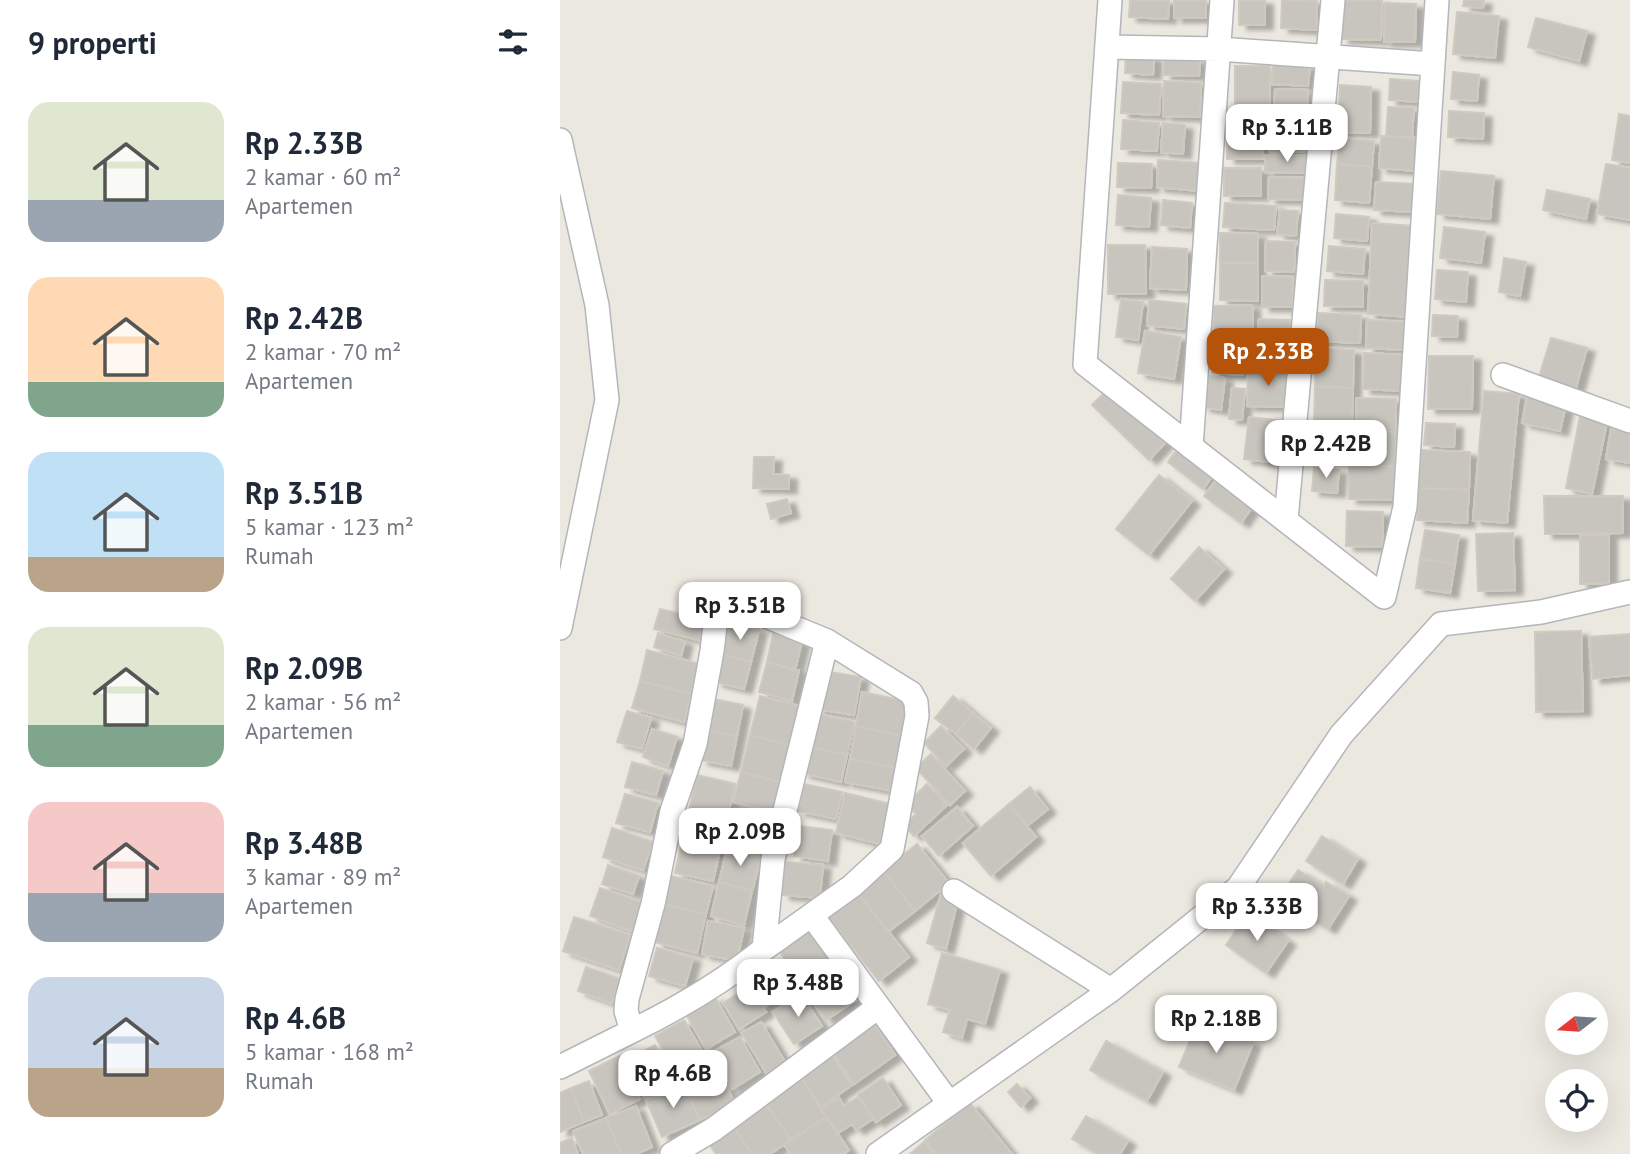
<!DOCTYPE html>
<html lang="id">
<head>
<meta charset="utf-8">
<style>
	body { margin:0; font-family:"PT Sans",sans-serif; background:#f6f6f7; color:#1f2937; height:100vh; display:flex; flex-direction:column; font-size:26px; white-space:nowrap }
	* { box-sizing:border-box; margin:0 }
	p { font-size:23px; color:#747a83 }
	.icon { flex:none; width:38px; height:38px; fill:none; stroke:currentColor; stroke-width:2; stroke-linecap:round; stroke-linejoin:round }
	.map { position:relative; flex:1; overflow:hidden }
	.drawer { display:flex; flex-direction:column; background:#fff; width:560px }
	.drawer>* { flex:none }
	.needle { width:46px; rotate:253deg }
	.fabs { position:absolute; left:985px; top:992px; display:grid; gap:14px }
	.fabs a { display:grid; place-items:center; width:63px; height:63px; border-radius:50%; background:#fff; box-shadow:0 7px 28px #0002; font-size:35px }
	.price { position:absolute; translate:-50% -60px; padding:0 16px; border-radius:14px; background:#fff; color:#222; font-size:23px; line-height:46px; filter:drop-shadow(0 2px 4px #0008) }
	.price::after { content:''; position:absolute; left:50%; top:42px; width:21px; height:16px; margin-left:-10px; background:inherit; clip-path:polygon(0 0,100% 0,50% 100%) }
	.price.on { background:#b45309; color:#fff }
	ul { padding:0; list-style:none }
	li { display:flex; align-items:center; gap:21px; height:175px; padding:0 28px }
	li span { display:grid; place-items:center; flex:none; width:196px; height:140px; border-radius:21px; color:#555 }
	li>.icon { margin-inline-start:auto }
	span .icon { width:84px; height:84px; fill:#fffc; stroke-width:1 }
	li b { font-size:30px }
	h2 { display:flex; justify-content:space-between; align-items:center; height:84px; padding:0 28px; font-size:30px }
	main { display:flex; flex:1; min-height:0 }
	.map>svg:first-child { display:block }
	.building { fill:#c8c5bf; stroke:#cfcabf; stroke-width:2; filter:url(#shadow) }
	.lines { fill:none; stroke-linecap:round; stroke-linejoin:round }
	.minor-casing { stroke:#b3b6ba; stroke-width:26 }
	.minor { stroke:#fff; stroke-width:23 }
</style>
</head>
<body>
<main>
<section class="drawer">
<h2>9 properti<svg class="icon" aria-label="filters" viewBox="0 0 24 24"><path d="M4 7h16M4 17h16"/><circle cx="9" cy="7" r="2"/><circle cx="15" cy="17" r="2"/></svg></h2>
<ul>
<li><span style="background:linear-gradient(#dfe7d0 70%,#9aa5b1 0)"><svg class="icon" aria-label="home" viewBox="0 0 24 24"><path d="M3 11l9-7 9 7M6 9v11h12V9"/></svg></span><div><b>Rp 2.33B</b><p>2 kamar · 60 m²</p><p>Apartemen</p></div></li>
<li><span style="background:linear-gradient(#ffd9b3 75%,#7fa58c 0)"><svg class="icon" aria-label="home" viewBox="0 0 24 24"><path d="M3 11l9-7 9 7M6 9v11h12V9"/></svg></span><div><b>Rp 2.42B</b><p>2 kamar · 70 m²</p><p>Apartemen</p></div></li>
<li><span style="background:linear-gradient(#bfe0f5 75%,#b9a48a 0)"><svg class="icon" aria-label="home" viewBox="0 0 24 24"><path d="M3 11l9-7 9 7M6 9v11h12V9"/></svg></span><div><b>Rp 3.51B</b><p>5 kamar · 123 m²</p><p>Rumah</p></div></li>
<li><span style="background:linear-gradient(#dfe7d0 70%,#7fa58c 0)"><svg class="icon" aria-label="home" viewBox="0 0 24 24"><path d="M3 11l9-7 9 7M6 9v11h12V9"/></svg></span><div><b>Rp 2.09B</b><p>2 kamar · 56 m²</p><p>Apartemen</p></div></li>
<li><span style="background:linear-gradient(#f6c9c9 65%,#9aa5b1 0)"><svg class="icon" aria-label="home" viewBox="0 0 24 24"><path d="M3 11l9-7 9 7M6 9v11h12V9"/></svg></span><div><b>Rp 3.48B</b><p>3 kamar · 89 m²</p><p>Apartemen</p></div></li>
<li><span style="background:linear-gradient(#c9d6e8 65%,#b9a48a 0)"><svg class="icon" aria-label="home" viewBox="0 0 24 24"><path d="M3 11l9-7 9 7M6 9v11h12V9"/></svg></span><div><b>Rp 4.6B</b><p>5 kamar · 168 m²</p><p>Rumah</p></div></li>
</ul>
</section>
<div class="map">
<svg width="1070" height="1154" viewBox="0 0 1070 1154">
	<defs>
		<filter id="shadow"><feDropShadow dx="8" dy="4.5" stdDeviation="2" flood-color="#0004"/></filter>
	</defs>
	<rect width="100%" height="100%" fill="#ebe8e0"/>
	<!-- building -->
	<path class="building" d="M570 0H609L608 19 569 17Z
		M614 0H646V18H614Z
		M679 0H705V25H679Z
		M722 0 757 1V30L721 28Z
		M783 0H822L821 40 781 39Z
		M904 0H924L923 8 903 6Z
		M825 3 856 4 855 42H824Z
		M897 12 939 16 935 58 893 54Z
		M976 18 1027 31 1019 61 968 47Z
		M566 55 594 57 593 75 565 73Z
		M604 58 640 59 639 76 603 75Z
		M713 64 750 66 748 86 712 84Z
		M675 66H710V112L675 111Z
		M893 72 919 75 917 101 891 99Z
		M830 79 860 81 859 102 829 100Z
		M604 81 641 83 640 117 603 116Z
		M563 82 601 84 599 115 561 113Z
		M780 85 811 87 810 133 778 132Z
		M715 89 748 90 747 117 714 115Z
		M828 107 854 108 852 138 826 136Z
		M889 111 924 113 923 139 888 137Z
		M1059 114 1070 116V163L1052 160Z
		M703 118V159H667V119Z
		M563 120 599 123 597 151 561 149Z
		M749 121 750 151 710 153 709 122Z
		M603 123 625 125 623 154 601 152Z
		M821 136 857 138 855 171 819 168Z
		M780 138 814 141 812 167 777 164Z
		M705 155H748V173L705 172Z
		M598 160 640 163 638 191 597 187Z
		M558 163 592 164 591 188 557 187Z
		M777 164 812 167 809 203 775 200Z
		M1046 164 1070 168V220L1037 214Z
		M664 168H701V196H664Z
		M881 171 934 176 930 219 877 214Z
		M709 177 745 178 744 200 708 199Z
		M816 182 855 184 853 212 814 210Z
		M987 190 1030 199 1026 219 983 210Z
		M558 195 591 198 589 227 556 225Z
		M603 200 632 203 630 228 601 225Z
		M665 203 716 206 714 230 663 227Z
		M720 210 738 211 736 236 717 234Z
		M776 214 809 217 807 241 774 238Z
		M812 223 854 226 849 317 808 314Z
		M884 227 925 232 921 263 880 258Z
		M660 233 698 234V263H660Z
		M706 241 735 242 734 272 705 271Z
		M548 245H585L586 294H548Z
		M769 246 805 249 803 274 767 271Z
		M592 247 627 249 626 290 590 288Z
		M944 258 966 262 960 296 939 292Z
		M660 263H698V301L660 300Z
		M877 270 908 272 906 302 875 299Z
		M702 276 733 277 732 307H702Z
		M765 280 803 281V307L764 306Z
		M561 299 583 302 578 340 556 337Z
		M589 300 626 304 624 329 587 325Z
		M692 305 693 338H654L653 306Z
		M758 313 801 315 800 343 757 341Z
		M873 315 898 316 897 337 872 336Z
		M699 319 730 320 729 342 697 341Z
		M807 320 846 322 844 350 806 348Z
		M585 331 621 337 614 379 578 373Z
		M991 338 1027 348 1015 391 978 380Z
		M654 343 685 345 683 375 652 373Z
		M695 344 731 346 730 369 693 366Z
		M756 348 794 350 793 388 755 386Z
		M804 353 844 355 842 391 803 389Z
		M869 356H913L912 409H868Z
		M688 370 730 371 729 407 687 406Z
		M646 375 665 378 661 410 642 407Z
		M755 386 793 388 792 422 754 421Z
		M549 388 605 443 589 460 532 405Z
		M672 388 685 389 682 420 669 419Z
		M924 391 959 394 947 523 913 520Z
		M968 392 1007 400 1000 431 962 423Z
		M796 398 836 399V432H796Z
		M1020 416 1047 422 1032 494 1006 488Z
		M689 417 724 421 719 463 684 459Z
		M866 423 895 424 894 447 864 445Z
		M753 428 791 430 790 459 752 457Z
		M1051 429 1070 433V463L1046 459Z
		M796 432H836L835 466H795Z
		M618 448 654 474 643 489 608 462Z
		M861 450 910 452 909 490 859 488Z
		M194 457H214L213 474 229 475V489L193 488Z
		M789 466H835V500L789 499Z
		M754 468 779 470 777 493 752 491Z
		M599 475 632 501 589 555 556 529Z
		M659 476 695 503 681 523 644 496Z
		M859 488 909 490 907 523 857 520Z
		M984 496H1063V533L985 534Z
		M227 499 231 513 211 519 207 504Z
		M787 511 823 512 822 547 786 546Z
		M865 530 899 535 895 564 860 559Z
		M953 533 955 590 918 591 916 534Z
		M1020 535H1049V584H1020Z
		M639 547 664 569 635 601 611 579Z
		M860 559 895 564 890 593 856 588Z
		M100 609 147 621 142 641 94 629Z
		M169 623 199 630 191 662 162 654Z
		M1021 631 1023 711 976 712 975 632Z
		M98 633 125 642 121 656 94 647Z
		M213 634 242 641 235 670 207 662Z
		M1070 634V675L1033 679 1029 637Z
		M87 650 139 664 131 694 80 681Z
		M162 654 191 662 184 689 155 682Z
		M207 662 239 670 232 701 199 692Z
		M263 671 301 677 294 715 256 709Z
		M80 681 131 694 124 722 72 708Z
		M302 692 350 702 343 736 296 726Z
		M200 696 239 706 229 745 190 735Z
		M393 696 413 713 396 734 375 718Z
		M153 699 183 705 177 736 146 730Z
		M67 711 91 718 82 749 57 742Z
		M254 713 294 722 287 755 247 746Z
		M413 713 431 728 414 749 396 734Z
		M296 726 343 736 337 768 290 759Z
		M381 726 404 749 386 766 364 743Z
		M92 729 117 737 108 766 83 757Z
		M146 730 177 736 171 766 140 760Z
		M190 735 229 745 220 782 181 772Z
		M247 746 287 755 281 782 242 773Z
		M371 754 405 791 390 805 356 768Z
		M290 759 337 768 333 791 285 782Z
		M72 762 103 771 96 795 65 787Z
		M181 772 220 782 212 812 173 802Z
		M137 775 175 784 160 850 122 841Z
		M244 784 282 792 276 819 238 811Z
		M367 784 387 805 354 836 344 825 356 814 346 804Z
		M470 787 488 809 467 826 449 804Z
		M285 793 330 804 320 844 276 833Z
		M65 794 98 803 90 832 56 823Z
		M449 804 476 837 431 876 403 843Z
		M397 807 413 826 379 856 362 836Z
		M175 809 207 817 200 850 167 842Z
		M238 826 272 830 268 861 234 856Z
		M52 828 93 842 83 870 43 857Z
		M762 836 798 859 783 884 746 861Z
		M122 841 160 850 153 881 115 873Z
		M357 844 389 883 355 911 323 871Z
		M168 845 202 854 192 891 159 882Z
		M224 862 263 865 260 898 222 895Z
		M48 865 79 876 73 894 42 884Z
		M738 870 764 886 766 882 789 896 768 929 747 916 752 908 724 891Z
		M323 871 355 911 328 932 297 892Z
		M111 876 153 886 146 914 104 904Z
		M159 882 192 891 184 925 151 916Z
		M40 888 84 903 74 932 30 916Z
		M297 892 349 957 319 981 267 915Z
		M381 894 398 899 386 949 367 943Z
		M104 904 146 914 137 953 95 942Z
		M688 913 728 941 706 973 666 945Z
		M14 917 70 935 59 970 3 951Z
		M148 921 184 928 177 961 142 954Z
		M252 927 273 957 239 980 218 949Z
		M97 948 133 958 125 986 89 976Z
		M382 953 440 970 425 1024 407 1019 402 1038 383 1032 390 1010 368 1004Z
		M221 960 238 986 205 1007 188 981Z
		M276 966 298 999 266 1020 244 988Z
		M26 967 60 979 52 1003 18 991Z
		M190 986 206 1012 179 1029 163 1003Z
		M241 994 262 1026 234 1044 213 1012Z
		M155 997 175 1032 146 1049 126 1014Z
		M124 1020 149 1063 119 1079 95 1036Z
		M638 1021 693 1043 674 1090 619 1067Z
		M201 1022 225 1062 207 1074 182 1033Z
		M314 1024 335 1055 294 1084 273 1053Z
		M180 1037 200 1072 172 1089 151 1053Z
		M546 1041 603 1072 587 1101 530 1070Z
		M95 1045 114 1081 84 1097 65 1061Z
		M272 1055 292 1085 261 1107 241 1077Z
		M59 1056 80 1099 50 1114 29 1071Z
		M158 1067 175 1104 140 1120 123 1083Z
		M241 1078 266 1117 231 1140 205 1102Z
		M323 1078 341 1105 316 1122 298 1095Z
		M29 1081 42 1115 24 1122 11 1088Z
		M123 1083 140 1120 102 1137 86 1100Z
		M457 1084 470 1098 461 1107 448 1092Z
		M11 1088 24 1122 0 1132V1093Z
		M298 1097 313 1119 296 1130 292 1124 278 1133 261 1110 279 1098 284 1106Z
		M205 1102 231 1140 210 1154H192L172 1124Z
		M410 1103 452 1154H377L365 1140Z
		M76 1106 92 1147 76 1154H61L46 1118Z
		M526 1116 568 1141 560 1154H538L512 1139Z
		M266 1117 289 1150 284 1154H231L224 1145Z
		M46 1118 61 1154H23L13 1131Z
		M172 1124 192 1154H156L147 1141Z
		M12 1138 18 1154H0V1143Z
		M364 1142 374 1154H350Z"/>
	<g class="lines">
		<defs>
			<path id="minor" d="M550 0 525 364 824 597 845 507 877 0
				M547 47 658 49 873 64
				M0 140 37 305 47 400 0 628
				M943 375 1070 421
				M631 447 662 0
				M726 520 773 0
				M394 891 551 990
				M254 915 258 924 389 1103
				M204 949 292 886 332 849 357 716 356 702 351 693 267 641 177 604 165 608 156 617 152 651 135 744 112 811 93 904 67 999 66 1011 72 1031C119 1008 163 982 204 949L213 859 267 641
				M0 1067 72 1031
				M112 1154 154 1129 318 1007
				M318 1154 551 990 678 888 781 735 881 624 981 612 1070 592"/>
		</defs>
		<!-- minor casing -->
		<use href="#minor" class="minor-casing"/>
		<!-- minor -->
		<use href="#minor" class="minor"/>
	</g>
</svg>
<div class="fabs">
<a><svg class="needle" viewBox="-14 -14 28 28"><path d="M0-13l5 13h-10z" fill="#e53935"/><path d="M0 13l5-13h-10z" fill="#747a83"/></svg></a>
<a><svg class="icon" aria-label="locate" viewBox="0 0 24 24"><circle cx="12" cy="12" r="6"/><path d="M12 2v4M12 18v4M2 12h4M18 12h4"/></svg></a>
</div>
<b class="price" style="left:727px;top:164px">Rp 3.11B</b>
<b class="price on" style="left:708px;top:388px">Rp 2.33B</b>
<b class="price" style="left:766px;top:480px">Rp 2.42B</b>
<b class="price" style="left:180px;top:642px">Rp 3.51B</b>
<b class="price" style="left:180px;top:868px">Rp 2.09B</b>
<b class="price" style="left:697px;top:943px">Rp 3.33B</b>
<b class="price" style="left:238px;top:1019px">Rp 3.48B</b>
<b class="price" style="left:656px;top:1055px">Rp 2.18B</b>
<b class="price" style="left:113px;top:1110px">Rp 4.6B</b>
</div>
</main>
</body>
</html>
